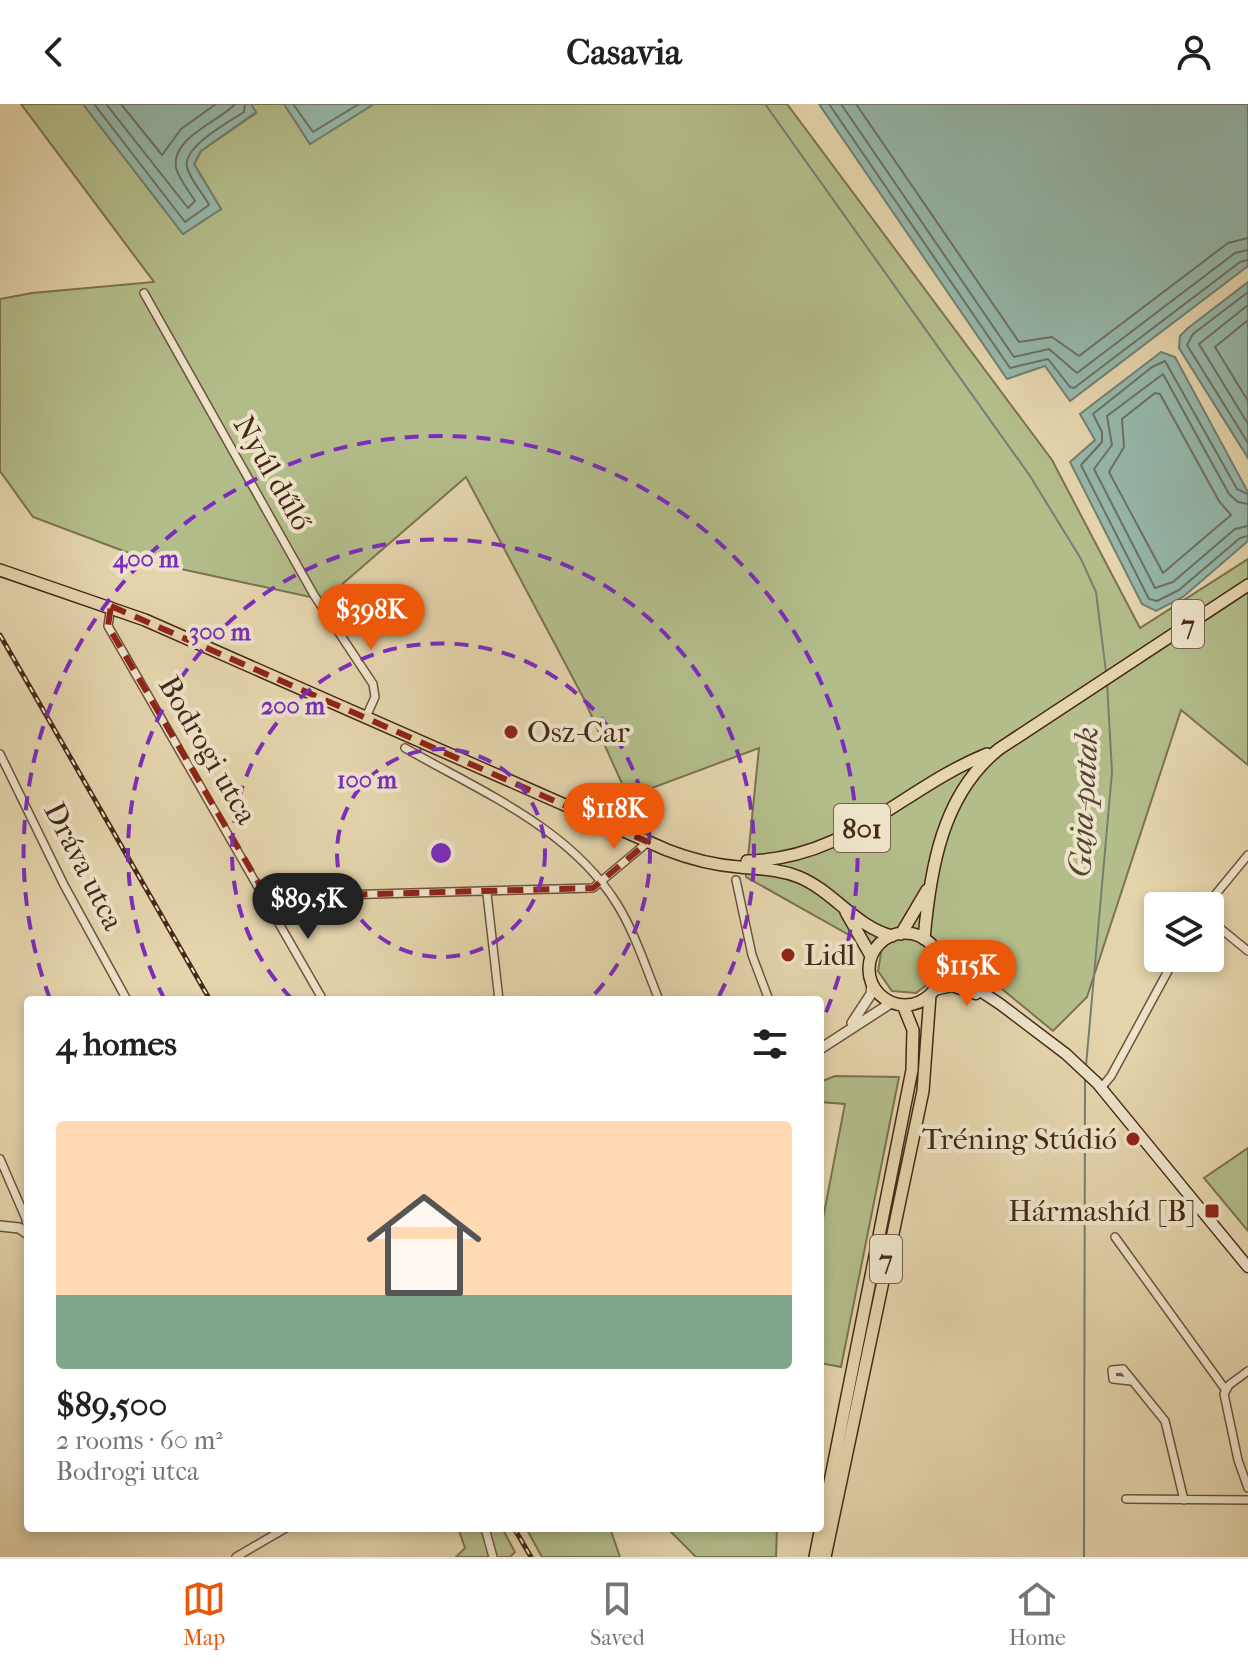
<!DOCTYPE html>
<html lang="en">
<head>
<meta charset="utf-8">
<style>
	body { margin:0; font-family:"IM FELL French Canon",serif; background:#f2f2f2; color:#202124; height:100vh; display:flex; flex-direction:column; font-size:30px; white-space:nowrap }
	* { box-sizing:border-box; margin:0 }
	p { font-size:26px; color:#757577 }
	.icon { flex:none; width:44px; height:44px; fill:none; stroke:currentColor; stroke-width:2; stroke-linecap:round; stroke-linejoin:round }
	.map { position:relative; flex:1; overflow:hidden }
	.drawer { position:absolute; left:24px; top:892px; width:800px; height:536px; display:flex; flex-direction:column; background:#fff; border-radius:8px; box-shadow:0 4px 12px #0003 }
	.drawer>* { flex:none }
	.tools { position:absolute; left:1144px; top:788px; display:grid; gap:16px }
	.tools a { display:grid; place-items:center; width:80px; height:80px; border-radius:8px; background:#fff; box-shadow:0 4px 12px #0003; font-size:40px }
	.price { position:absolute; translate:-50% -68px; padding:0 18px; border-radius:28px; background:#ea580c; color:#fff; font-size:26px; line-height:52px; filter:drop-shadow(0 2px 4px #0008) }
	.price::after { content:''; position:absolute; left:50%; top:48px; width:24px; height:18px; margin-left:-12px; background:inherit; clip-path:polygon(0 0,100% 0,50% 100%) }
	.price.active { background:#222; color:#fff }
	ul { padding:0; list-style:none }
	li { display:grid; align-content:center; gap:16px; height:424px; padding:0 32px }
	li span { display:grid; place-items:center; height:248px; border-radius:8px; color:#555 }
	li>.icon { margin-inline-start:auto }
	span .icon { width:144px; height:144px; fill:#fffc; stroke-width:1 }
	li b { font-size:34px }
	h2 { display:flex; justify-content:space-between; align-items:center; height:96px; padding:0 32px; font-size:34px }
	header { display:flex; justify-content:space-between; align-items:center; height:104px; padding:0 32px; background:#fff; font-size:36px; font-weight:700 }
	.tabs { display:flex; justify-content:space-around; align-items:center; height:112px; border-top:2px solid #e0e0e0; background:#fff; font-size:22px; color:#757577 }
	.tabs a { display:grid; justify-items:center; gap:4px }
	.tabs .active { color:#ea580c }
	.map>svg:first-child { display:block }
	.green { fill:#b3bd8a; stroke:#7c7250; stroke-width:2 }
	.water { fill:#95b8ab; stroke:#757e70; stroke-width:2 }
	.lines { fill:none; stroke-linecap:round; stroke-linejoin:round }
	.shore { stroke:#6e7061; stroke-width:2 }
	.stream { stroke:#757e70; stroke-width:2 }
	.minor-casing { stroke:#6e533c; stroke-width:10 }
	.tertiary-casing { stroke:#6e533c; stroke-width:12 }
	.secondary-casing { stroke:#462817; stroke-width:13 }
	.primary-casing { stroke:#462817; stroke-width:14 }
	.minor { stroke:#ede3c9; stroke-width:7 }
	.tertiary { stroke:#ede3c9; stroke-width:9 }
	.secondary { stroke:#ede3c9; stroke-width:10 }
	.primary { stroke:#e4d4ac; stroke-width:11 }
	.rail-casing { stroke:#462817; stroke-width:5 }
	.rail { stroke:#ede3c9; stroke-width:2; stroke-dasharray:6; stroke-linecap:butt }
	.marked { fill:none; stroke:#8f2418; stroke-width:6; stroke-dasharray:16 10; stroke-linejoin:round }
	.ring { fill:none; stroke:#7b2cbf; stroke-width:4; stroke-dasharray:14 10 }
	.poi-dot { fill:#8f2418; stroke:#ede3c9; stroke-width:3 }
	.labels { text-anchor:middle; stroke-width:8; stroke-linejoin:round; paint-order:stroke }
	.shield { fill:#ede3c9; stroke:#78604c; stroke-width:2 }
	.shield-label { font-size:28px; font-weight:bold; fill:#462817 }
	.street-label { font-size:30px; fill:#462817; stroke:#ede3c9 }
	.poi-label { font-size:30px; fill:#462817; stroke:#ede3c9; text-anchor:start }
	.water-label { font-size:32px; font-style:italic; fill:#564535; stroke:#ede3c9 }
	.centre { fill:#7b2cbf; stroke:#ede3c9; stroke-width:4 }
	.ring-label { font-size:24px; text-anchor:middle; font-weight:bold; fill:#7b2cbf; stroke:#ede3c9; stroke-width:8; stroke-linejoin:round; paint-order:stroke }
</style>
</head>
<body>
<header><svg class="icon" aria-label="back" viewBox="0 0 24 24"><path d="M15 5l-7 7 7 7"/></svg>Casavia<svg class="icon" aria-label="person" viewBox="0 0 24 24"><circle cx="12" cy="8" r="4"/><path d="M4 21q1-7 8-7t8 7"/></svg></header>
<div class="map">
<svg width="1248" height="1453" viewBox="0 0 1248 1453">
	<rect width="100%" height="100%" fill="#e4d4ac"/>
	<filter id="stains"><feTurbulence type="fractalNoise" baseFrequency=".0025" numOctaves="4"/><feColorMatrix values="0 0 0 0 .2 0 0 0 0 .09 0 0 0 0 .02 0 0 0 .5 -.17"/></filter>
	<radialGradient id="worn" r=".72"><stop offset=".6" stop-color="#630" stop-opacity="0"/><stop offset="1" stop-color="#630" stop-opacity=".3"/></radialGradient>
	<!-- green -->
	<path class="green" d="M21 0H83L183 130 221 105 194 60 201 47 256 9 251 0H284L310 40 374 0H787L1052 356 1140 524 1248 455V661L1181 606 1087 893 1053 927 1002 885 934 869 929 879 916 889 892 887 878 867 881 849 746 773 759 644 628 693 583 593 466 373 324 496 158 460 33 413 0 367V195L32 189 154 178Z
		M835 972 899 973 841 1263 820 1259V1130L845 1000 820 998V978Z
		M1248 1044V1127L1204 1074Z
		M458 1424H502L515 1448 510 1453H456L465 1444Z
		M526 1424H610L620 1453H542Z
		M667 1424H777L776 1453H696Z"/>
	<!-- water -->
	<path class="water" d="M83 0H251L256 8 201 47 194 60 221 105 183 130Z
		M284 0H374L310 40Z
		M819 0H1248V162L1070 297 1045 262 1007 275Z
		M1248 178V354L1179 244 1180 232 1188 224Z
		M1161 248 1175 253 1248 388V437L1183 493 1156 507 1142 500 1070 358 1095 336 1080 310Z"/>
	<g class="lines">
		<!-- shore -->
		<path class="shore" d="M94 0 185 118 209 101C203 89 190 76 187 63 182 43 230 17 244 8L245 0
			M106 0 188 104 195 97C189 87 179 75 176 64 171 33 219 18 235 0
			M121 0 162 51 181 25 216 0
			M293 0 313 28 359 0
			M829 0 1010 264 1048 255 1070 283 1074 284 1240 158 1248 156
			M841 0 1014 253 1049 245 1077 269 1235 149 1248 146
			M856 0 1019 238 1052 233 1079 252 1228 139 1248 134
			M1248 188 1193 230 1187 241 1248 339
			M1248 201 1199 240 1248 320
			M1248 216 1215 243 1248 297
			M1155 289 1160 290 1219 397 1231 411 1163 469 1109 368 1124 343 1122 315Z
			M1248 390 1237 385 1165 257 1152 263 1093 310 1102 328V338L1081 361 1149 495 1157 497 1179 486 1240 434 1248 432
			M1248 400 1238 398 1229 390 1163 270 1107 312 1112 341 1094 365 1155 484 1173 478 1235 425 1248 422"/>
		<!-- stream -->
		<path class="stream" d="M765 0 1030 372 1081 455 1096 488 1106 568
			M1086 962 1112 668 1107 578
			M1084 1453 1085 972"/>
		<defs>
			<path id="minor" d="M144 189 314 491 373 580 375 593 366 613
				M111 502 108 522 323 896
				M405 644C480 687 570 724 617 800 635 829 646 864 659 896
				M0 650 64 781 127 896
				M736 776 752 851 769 896
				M487 790 499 896
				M267 793 593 784 648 738
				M1206 802 1248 751
				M1210 816 1248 847
				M1101 984 1111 972 1175 854
				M0 1055 26 1115 28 1129
				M1115 1133 1225 1285
				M1248 1267 1229 1281 1224 1290 1238 1356 1248 1384
				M1131 1277 1113 1275 1112 1266 1123 1265 1165 1317 1184 1396
				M1126 1395 1248 1396
				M485 1424 493 1453
				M236 1453 286 1424"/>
			<path id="tertiary" d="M852 919 871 890 872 880
				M820 945 891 899
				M0 1122 19 1124 28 1130"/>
			<path id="secondary" d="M941 861 1000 900 1066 950 1097 979 1248 1163
				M934 886 952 882 976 890"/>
			<path id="primary" d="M0 466 145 516 667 746C690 755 714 761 739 763 760 765 779 765 799 773 833 787 856 823 892 832
				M747 757C848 755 901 685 987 650
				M846 808 871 852
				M869 865a36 36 0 1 1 72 0a36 36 0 1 1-72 0Z
				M901 830 927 786
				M924 835C930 766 942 690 999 645L1248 481
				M815 1453 912 966 913 926 903 901
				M825 1453 923 987 930 891"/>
		</defs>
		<!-- minor casing -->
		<use href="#minor" class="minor-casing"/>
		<!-- tertiary casing -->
		<use href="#tertiary" class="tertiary-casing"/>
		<!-- secondary casing -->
		<use href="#secondary" class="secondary-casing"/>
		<!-- primary casing -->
		<use href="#primary" class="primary-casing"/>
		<!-- minor -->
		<use href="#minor" class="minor"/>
		<!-- tertiary -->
		<use href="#tertiary" class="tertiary"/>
		<!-- secondary -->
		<use href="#secondary" class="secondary"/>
		<!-- primary -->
		<use href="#primary" class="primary"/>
		<defs>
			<path id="rail" d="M0 531 210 896
				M514 1424 531 1453"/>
		</defs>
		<!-- rail casing -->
		<use href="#rail" class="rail-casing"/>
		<!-- rail -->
		<use href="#rail" class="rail"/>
	</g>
	<!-- marked area -->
	<path class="marked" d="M111 502 648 738 593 784 267 793 108 522Z"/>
	<!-- distance rings -->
	<g class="ring">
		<circle cx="441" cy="749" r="104"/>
		<path d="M292 895A209 209 0 1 1 590 895"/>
		<path d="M165 896A313 313 0 1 1 717 896"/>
		<path d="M50 895A417 417 0 1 1 820 922"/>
	</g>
	<!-- markers -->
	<g class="poi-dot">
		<circle cx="511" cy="628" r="8"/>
		<circle cx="788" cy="851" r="8"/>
		<circle cx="1133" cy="1035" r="8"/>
		<rect x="1204" y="1099" width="16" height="16" rx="4"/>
	</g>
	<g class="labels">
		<!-- shield labels -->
		<g class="shield">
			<rect x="1172" y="496" width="32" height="48" rx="6"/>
			<rect x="834" y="700" width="56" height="48" rx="6"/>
			<rect x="870" y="1131" width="32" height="48" rx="6"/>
		</g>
		<g class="shield-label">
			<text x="1188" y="530">7</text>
			<text x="862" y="734">801</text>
			<text x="886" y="1165">7</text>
		</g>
		<!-- street labels -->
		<g class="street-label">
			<text transform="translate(273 369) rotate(60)" y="10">Nyúl dűlő</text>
			<text transform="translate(208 646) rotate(60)" y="10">Bodrogi utca</text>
			<text transform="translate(84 762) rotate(63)" y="10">Dráva utca</text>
		</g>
		<!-- poi labels -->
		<g class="poi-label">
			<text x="527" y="638">Osz-Car</text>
			<text x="804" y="861">Lidl</text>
			<text x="1117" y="1045" text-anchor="end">Tréning Stúdió</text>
			<text x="1196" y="1117" text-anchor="end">Hármashíd [B]</text>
		</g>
		<!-- water labels -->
		<g class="water-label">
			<text transform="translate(1083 698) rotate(-87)" y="11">Gaja-patak</text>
		</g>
	</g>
	<circle cx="441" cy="749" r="12" class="centre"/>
	<g class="ring-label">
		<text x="146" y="463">400 m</text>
		<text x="220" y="536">300 m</text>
		<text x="293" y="610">200 m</text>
		<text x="367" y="684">100 m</text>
	</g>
	<rect width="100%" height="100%" filter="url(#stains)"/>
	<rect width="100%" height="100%" fill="url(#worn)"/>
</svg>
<div class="tools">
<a><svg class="icon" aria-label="layers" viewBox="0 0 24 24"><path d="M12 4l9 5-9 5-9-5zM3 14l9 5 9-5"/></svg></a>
</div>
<b class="price" style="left:371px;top:548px">$398K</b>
<b class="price" style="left:614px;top:747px">$118K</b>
<b class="price active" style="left:308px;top:837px">$89.5K</b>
<b class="price" style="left:967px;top:904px">$115K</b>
<section class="drawer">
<h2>4 homes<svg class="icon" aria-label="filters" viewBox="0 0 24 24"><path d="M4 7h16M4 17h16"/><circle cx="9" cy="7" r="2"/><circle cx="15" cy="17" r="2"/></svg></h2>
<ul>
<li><span style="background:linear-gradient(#ffd9b3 70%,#7fa58c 0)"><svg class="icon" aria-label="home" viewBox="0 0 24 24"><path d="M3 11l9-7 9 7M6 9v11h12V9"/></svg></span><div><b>$89,500</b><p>2 rooms · 60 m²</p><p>Bodrogi utca</p></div></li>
</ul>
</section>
</div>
<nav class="tabs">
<a class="active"><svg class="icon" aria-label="map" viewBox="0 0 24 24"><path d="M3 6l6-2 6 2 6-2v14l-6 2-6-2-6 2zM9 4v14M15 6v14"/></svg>Map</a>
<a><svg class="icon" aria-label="saved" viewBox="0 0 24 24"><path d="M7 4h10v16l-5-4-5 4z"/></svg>Saved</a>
<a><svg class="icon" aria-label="home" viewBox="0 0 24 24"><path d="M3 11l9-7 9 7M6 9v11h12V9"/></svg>Home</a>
</nav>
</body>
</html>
